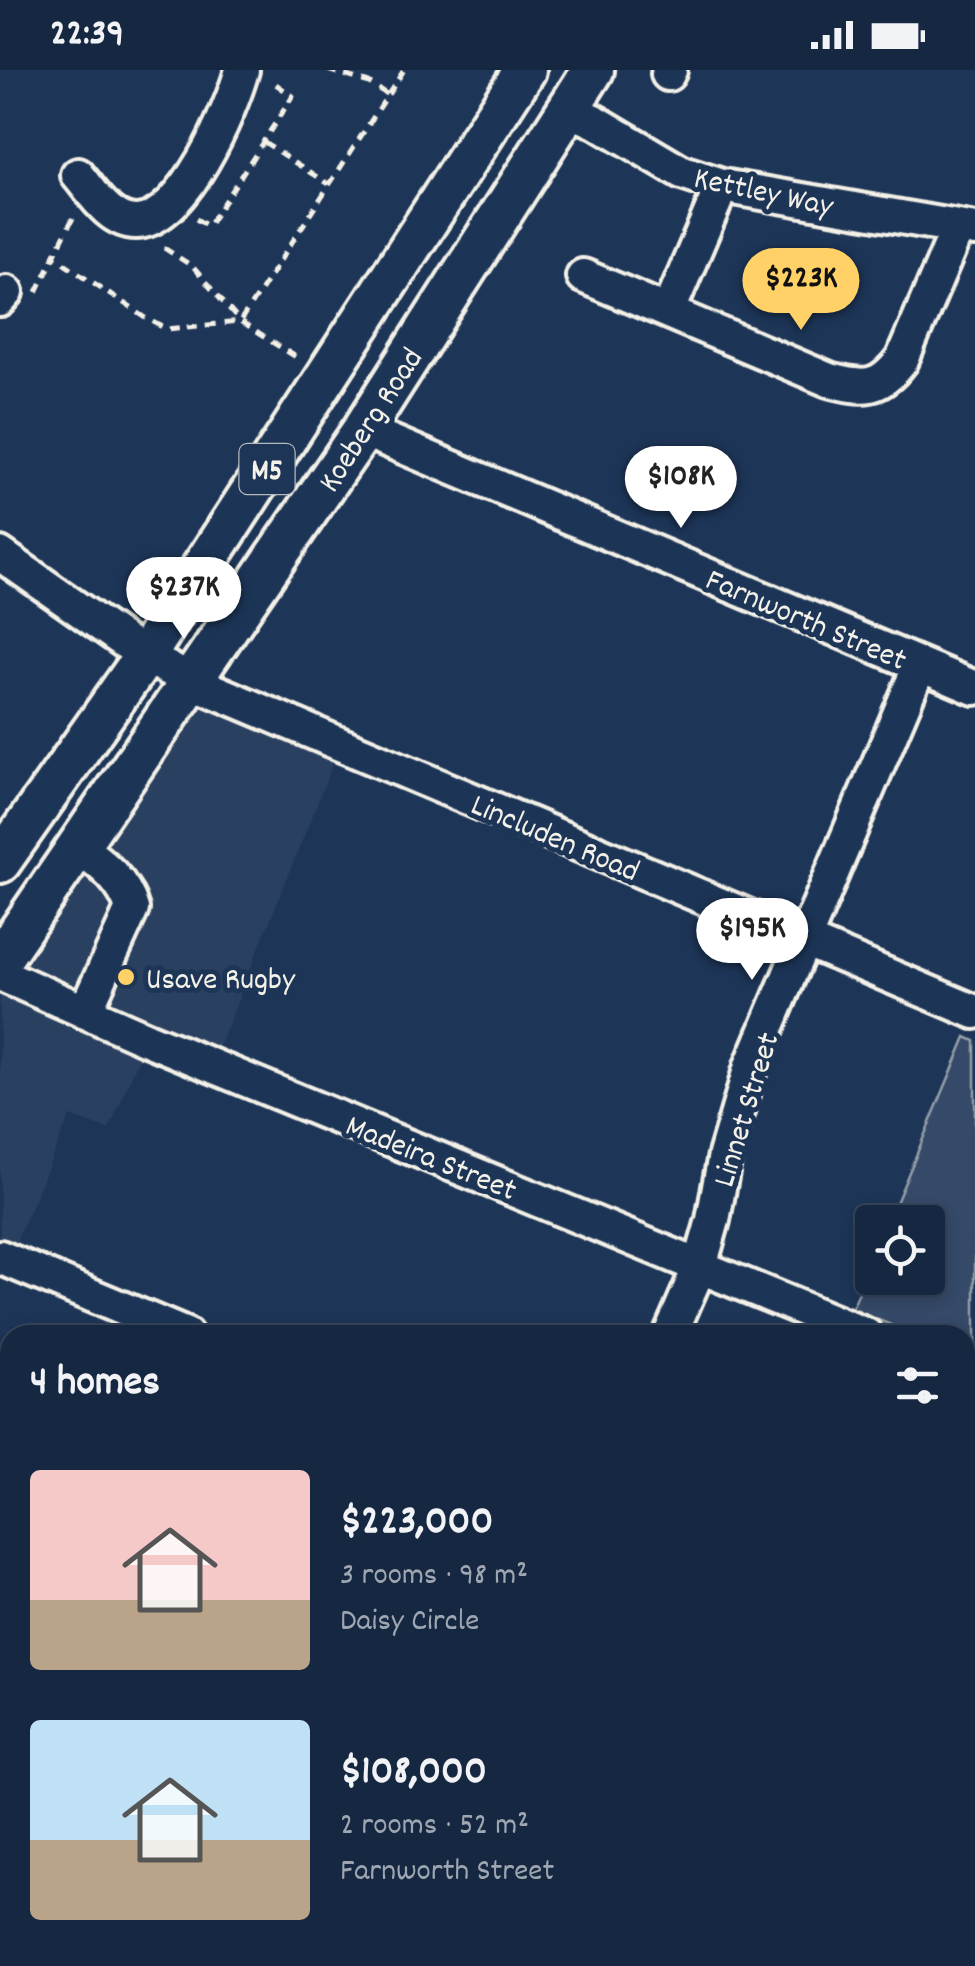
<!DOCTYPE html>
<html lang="en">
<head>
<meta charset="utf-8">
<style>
	body { margin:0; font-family:Dekko,sans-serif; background:#1f3048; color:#f1f3f6; height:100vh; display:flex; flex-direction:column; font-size:38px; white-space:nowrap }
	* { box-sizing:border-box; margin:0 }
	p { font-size:32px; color:#9ea6b1 }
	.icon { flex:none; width:55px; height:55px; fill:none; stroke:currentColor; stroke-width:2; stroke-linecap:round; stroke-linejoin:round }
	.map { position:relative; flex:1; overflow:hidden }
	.side { position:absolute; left:0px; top:1255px; width:975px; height:642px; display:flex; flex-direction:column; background:#162841; border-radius:30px 30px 0 0; box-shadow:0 5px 15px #0003,0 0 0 2px #35445a }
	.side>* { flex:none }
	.controls { position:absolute; left:855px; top:1135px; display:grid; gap:20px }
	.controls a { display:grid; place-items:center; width:90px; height:90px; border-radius:10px; background:#162841; box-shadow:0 5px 15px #0003,0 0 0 2px #35445a; font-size:50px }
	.price { position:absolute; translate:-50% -85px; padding:0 22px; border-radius:35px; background:#fff; color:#222; font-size:32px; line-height:65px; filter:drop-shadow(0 2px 5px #0008) }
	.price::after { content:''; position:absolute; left:50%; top:60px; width:30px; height:22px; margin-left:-15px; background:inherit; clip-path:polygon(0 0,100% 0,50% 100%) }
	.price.on { background:#ffd166; color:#111 }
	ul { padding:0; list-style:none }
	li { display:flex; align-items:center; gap:30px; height:250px; padding:0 30px }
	li span { display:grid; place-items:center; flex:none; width:280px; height:200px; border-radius:10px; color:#555 }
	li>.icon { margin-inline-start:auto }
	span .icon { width:120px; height:120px; fill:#fffc; stroke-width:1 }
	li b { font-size:42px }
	h2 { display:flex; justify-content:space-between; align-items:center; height:120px; padding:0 30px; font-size:42px }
	.status { display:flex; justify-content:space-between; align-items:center; height:70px; padding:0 50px; background:#162841; direction:ltr }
	.status svg { height:28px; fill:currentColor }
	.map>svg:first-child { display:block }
	.built { fill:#2a4060 }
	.green { fill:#354a67; stroke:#949ea8; stroke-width:2.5 }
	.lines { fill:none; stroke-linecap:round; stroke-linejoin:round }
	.minor-casing { stroke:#f4f1e8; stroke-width:40 }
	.major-casing { stroke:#f4f1e8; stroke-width:48 }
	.path { stroke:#f4f1e8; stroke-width:5; stroke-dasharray:10 8; stroke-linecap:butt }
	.minor { stroke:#1d3557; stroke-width:32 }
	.major { stroke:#1d3557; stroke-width:40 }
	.poi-dot { fill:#ffd166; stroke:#1d3557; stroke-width:4 }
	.labels { text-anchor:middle; stroke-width:10; stroke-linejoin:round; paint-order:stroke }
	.shield { fill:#1d3557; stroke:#b4b9bc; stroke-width:2.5 }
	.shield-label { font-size:30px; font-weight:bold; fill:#f4f1e8 }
	.street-label { font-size:32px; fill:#f4f1e8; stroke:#1d3557 }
	.poi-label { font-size:32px; fill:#f4f1e8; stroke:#1d3557; text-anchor:start }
</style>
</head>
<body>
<div class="status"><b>22:39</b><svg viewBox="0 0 49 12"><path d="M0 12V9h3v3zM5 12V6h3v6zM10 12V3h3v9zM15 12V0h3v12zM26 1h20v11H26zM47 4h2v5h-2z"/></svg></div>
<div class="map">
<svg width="975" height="1896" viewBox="0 0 975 1896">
	<rect width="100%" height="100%" fill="#1d3557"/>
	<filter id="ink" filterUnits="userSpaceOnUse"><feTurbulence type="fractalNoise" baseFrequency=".01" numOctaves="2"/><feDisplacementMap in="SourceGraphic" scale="20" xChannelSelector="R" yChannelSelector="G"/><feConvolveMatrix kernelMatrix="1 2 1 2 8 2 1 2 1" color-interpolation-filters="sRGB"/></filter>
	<g filter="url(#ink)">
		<!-- built -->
		<path class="built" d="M193 612 341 674 212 995 147 969 109 1060 70 1046 8 1190 0 1187V890Z"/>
		<!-- green -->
		<path class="green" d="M966 967 975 971V1290L965 1286V1265H915L852 1239 872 1191V1208H928V1152H888Z"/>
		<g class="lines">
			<defs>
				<path id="minor" d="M668 4 670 0
					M568 39 596 52 682 103 722 116 975 160
					M78 105C93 123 110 152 136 152 184 151 231 40 242 0
					M583 206 829 310C864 319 879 321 902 290L958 158
					M0 230 7 222
					M669 240 722 116
					M363 360 975 618
					M0 484 145 586 193 612 975 942
					M78 776C100 793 124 810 132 839L85 942
					M0 904 147 969 866 1265
					M0 1187 186 1265
					M670 1265 700 1196 713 1150 725 1085 751 996 920 595
					M965 1307 975 1311
					M0 1526 10 1531
					M965 1591 975 1595
					M965 1738 975 1741
					M0 1744 10 1748
					M21 1888 42 1896
					M856 1888 876 1896
					M78 1896 82 1888
					M217 1896 218 1888
					M406 1896 409 1888"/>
				<path id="major" d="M0 792 145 586 525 0
					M0 890 363 360 593 0"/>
			</defs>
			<!-- minor casing -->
			<use href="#minor" class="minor-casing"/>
			<!-- major casing -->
			<use href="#major" class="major-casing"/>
			<!-- path -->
			<path class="path" d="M328 0 369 13 388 25
				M264 72 329 114
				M73 148 54 186 146 248 167 259 240 252 404 0
				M196 149 208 156 293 26 270 10
				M164 178 192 196 240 252 296 287
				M37 222 54 187"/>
			<!-- minor -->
			<use href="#minor" class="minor"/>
			<!-- major -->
			<use href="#major" class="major"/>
		</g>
	</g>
	<!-- markers -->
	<circle class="poi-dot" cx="126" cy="907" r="10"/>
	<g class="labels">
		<!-- shield labels -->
		<rect class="shield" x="239.5" y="374" width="55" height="50" rx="8"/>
		<g class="shield-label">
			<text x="267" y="409">M5</text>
		</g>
		<!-- street labels -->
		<g class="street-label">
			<text transform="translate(764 120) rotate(12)" y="11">Kettley Way</text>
			<text transform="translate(369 349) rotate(-57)" y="11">Koeberg Road</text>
			<text transform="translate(807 548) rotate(23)" y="11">Farnworth Street</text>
			<text transform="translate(556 766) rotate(23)" y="11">Lincluden Road</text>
			<text transform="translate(744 1039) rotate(-73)" y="11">Linnet Street</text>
			<text transform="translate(432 1086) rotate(22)" y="11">Madeira Street</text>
		</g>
		<!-- poi labels -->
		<g class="poi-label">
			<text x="146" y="918">Usave Rugby</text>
		</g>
	</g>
</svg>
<div class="controls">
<a><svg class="icon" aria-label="locate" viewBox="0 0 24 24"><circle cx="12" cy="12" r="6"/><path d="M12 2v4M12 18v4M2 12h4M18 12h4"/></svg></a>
</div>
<b class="price on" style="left:801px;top:263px">$223K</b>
<b class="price" style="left:681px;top:461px">$108K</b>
<b class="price" style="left:184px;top:572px">$237K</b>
<b class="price" style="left:752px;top:913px">$195K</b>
<section class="side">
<h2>4 homes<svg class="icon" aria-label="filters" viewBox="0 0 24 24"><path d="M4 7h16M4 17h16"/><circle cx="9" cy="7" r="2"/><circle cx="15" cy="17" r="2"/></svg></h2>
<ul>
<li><span style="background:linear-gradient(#f6c9c9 65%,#b9a48a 0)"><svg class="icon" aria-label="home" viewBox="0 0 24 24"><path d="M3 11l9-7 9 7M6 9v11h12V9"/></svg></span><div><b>$223,000</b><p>3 rooms · 98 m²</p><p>Daisy Circle</p></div></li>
<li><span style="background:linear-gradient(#bfe0f5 60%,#b9a48a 0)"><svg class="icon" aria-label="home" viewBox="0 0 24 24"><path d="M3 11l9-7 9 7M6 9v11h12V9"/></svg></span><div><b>$108,000</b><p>2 rooms · 52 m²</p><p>Farnworth Street</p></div></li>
</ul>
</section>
</div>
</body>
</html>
